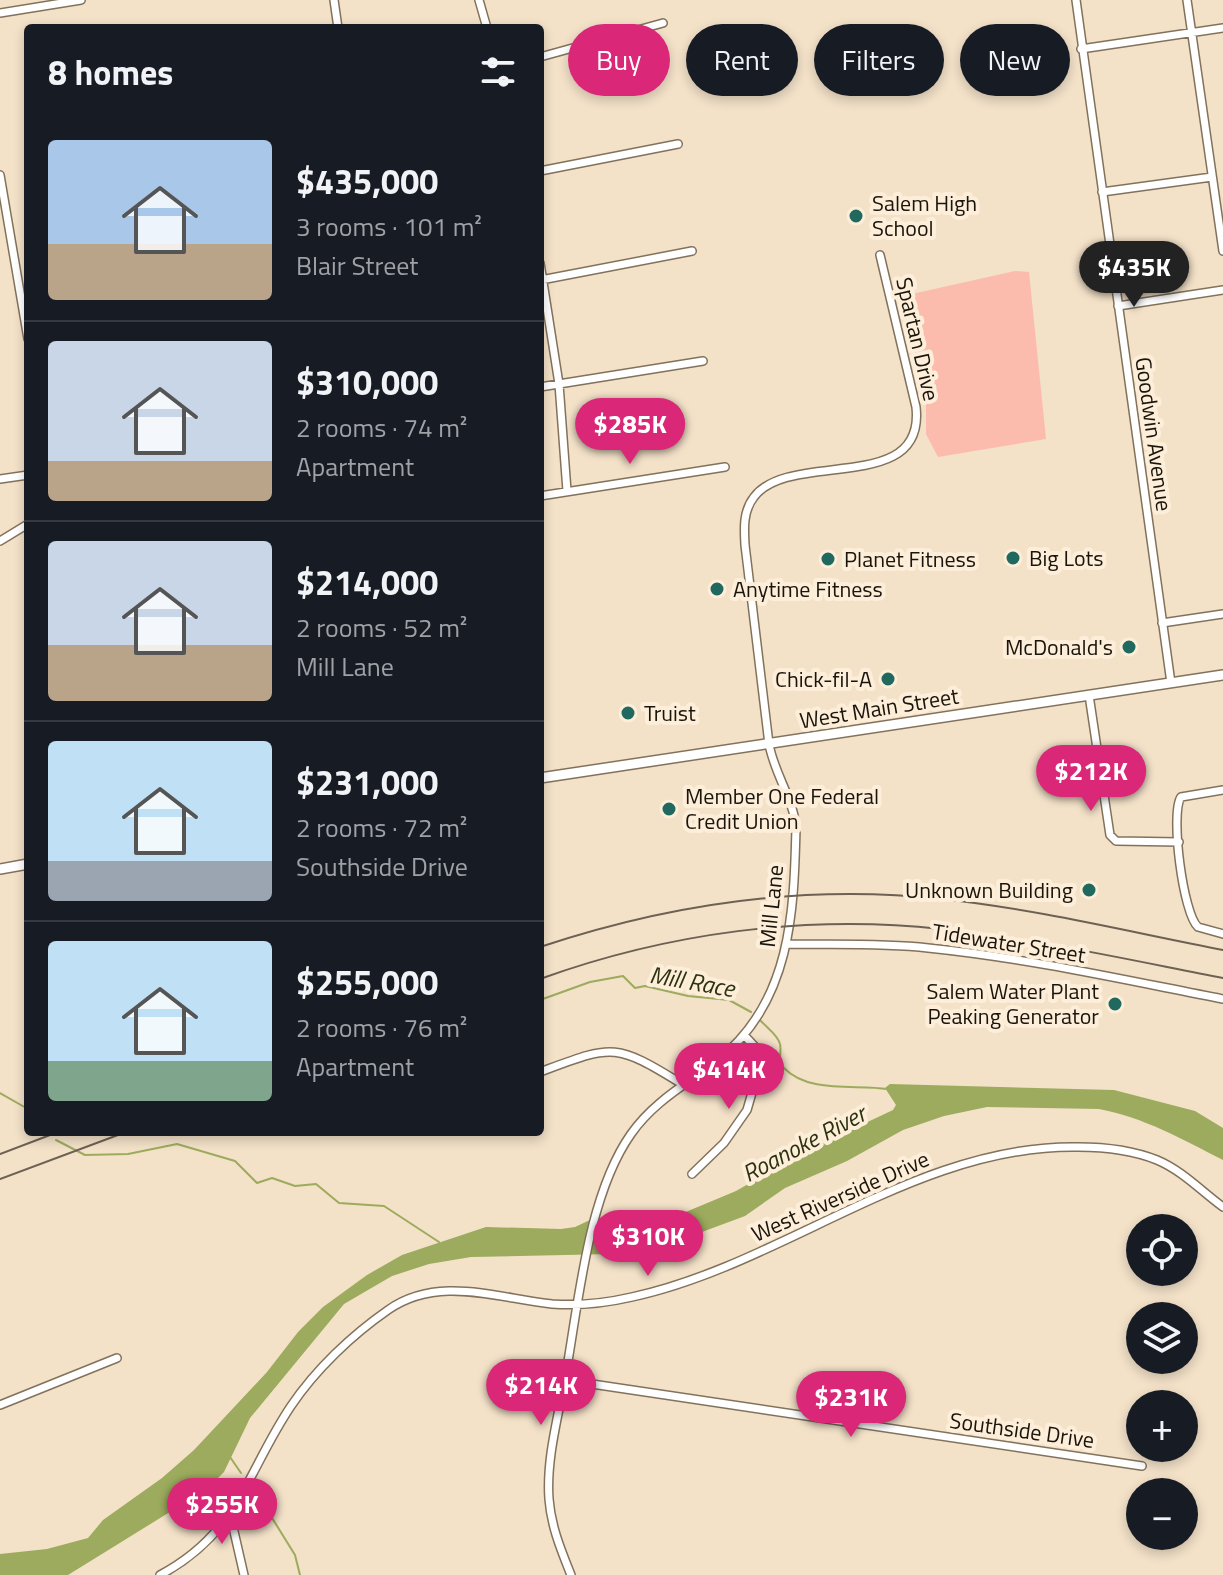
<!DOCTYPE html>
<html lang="en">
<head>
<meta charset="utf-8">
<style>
	body { margin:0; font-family:"Titillium Web",sans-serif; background:#242831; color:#f1f3f6; height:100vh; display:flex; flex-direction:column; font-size:30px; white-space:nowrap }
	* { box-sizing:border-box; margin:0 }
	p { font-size:26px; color:#9ea1a6 }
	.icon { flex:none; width:44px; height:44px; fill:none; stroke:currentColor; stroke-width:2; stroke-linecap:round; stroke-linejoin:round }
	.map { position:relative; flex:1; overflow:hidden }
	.side { position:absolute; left:24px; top:24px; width:520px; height:1112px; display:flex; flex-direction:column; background:#171b24; border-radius:8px; box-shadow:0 4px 12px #0003 }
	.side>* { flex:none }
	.guide { position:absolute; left:568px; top:24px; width:534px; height:72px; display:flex; gap:16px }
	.controls { position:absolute; left:1126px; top:1214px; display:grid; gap:16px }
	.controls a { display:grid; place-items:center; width:72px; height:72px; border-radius:50%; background:#171b24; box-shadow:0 4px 12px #0003; font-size:40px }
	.price { position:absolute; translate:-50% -68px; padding:0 18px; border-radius:28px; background:#db2777; color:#fff; font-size:26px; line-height:52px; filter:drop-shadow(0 2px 4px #0008) }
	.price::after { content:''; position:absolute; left:50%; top:48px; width:24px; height:18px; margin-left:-12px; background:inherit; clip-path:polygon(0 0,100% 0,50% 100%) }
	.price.selected { background:#222; color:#fff }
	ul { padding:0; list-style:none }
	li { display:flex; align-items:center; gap:24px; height:200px; padding:0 24px }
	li+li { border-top:2px solid #363941 }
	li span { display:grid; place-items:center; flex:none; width:224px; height:160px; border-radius:8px; color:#555 }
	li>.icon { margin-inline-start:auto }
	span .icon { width:96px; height:96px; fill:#fffc; stroke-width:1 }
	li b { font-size:34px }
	h2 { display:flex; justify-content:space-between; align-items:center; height:96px; padding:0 24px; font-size:34px }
	.pill { padding:0 28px; border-radius:36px; background:#171b24; box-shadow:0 4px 12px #0003; font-size:28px; line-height:72px }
	.pill.selected { background:#db2777; color:#fff }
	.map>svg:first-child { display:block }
	.green { fill:#fbbcae }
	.water { fill:#9cab5d }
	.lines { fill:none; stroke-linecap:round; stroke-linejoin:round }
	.stream { stroke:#9cab5d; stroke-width:2 }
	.minor-casing { stroke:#82725c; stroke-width:10 }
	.major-casing { stroke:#82725c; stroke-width:12 }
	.minor { stroke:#fff; stroke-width:7 }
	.major { stroke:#fff; stroke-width:9 }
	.rail { stroke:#6c6152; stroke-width:2 }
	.poi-dot { fill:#21695f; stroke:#fdeeda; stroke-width:3 }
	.labels { text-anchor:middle; stroke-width:8; stroke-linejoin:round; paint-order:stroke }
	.poi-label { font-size:22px; fill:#1a140b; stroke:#fdeeda; text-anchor:start }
	.street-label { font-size:22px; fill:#1a140b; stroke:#fdeeda }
	.water-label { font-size:24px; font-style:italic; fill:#2c3210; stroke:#fdeeda }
</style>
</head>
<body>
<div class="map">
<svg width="1223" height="1575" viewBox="0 0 1223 1575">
	<rect width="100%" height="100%" fill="#f3e1c8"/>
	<!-- green -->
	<path class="green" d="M755 30 759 69 708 74 704 36Z
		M1015 271 1029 272 1046 439 938 457 926 434V402L903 296Z"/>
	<!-- water -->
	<path class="water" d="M890 1084 1114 1090 1195 1111 1223 1128V1160C1184 1140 1143 1117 1099 1109L987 1107 944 1116 903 1130 847 1161 785 1188 745 1216 675 1242 610 1254 471 1257 429 1264 392 1276 344 1304 250 1418 224 1472 207 1489 68 1575H0V1554L47 1549 88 1538 103 1520 162 1478 194 1450 267 1372 298 1332 323 1307 367 1275 402 1255 486 1227 561 1229 575 1227 590 1220 630 1215 650 1220 669 1219 736 1191 802 1153 893 1110 896 1105 885 1088Z"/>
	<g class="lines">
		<!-- stream -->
		<path class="stream" d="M540 1000 590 982 623 976 635 988 645 986 688 996 729 1000 751 1012
			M760 1020C766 1027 778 1035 780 1044 782 1052 777 1061 784 1068 809 1094 856 1084 887 1089
			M0 1093 28 1109
			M56 1140 85 1155 128 1154 177 1144 235 1161 257 1183 272 1178 295 1186 316 1184 339 1203 384 1206 439 1242
			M230 1457 241 1473
			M256 1492 295 1555 300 1575"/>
		<defs>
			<path id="minor" d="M334 0 338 28
				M479 0 487 28
				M1076 0 1171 683
				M1187 0 1223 251
				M0 13 81 0
				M1081 49 1223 28
				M540 57 663 23
				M540 171 678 144
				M0 175 28 339
				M1102 192 1212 177
				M540 263 559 384 567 491
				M541 280 692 251
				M1118 306 1223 290
				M540 387 703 361
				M0 479 28 475
				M540 496 725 467
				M0 541 28 524
				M1162 623 1223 614
				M1089 695 1110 835 1116 841 1179 842
				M1223 790 1181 797C1170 813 1183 914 1198 927L1223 934
				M787 944C834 945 881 943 928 948 1027 958 1125 980 1223 999
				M540 1072C613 1045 614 1042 682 1084
				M692 1174 724 1143 747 1110 760 1065 757 1049 744 1035
				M565 1380 1142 1466
				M0 1405 117 1358
				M230 1514 244 1575
				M160 1575C239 1533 246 1473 291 1406 316 1369 352 1335 388 1310 438 1275 496 1298 552 1304 579 1306 606 1303 632 1297 784 1264 918 1144 1078 1147 1105 1147 1132 1150 1157 1160 1183 1171 1201 1191 1223 1207
				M571 1575C561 1550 551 1526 549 1499 546 1458 559 1414 566 1373 579 1300 588 1195 631 1134 654 1101 687 1084 718 1060 791 1002 794 913 796 827 793 798 774 773 769 744L745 545C744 528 743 511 754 497 790 449 926 496 916 407L880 255"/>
			<path id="major" d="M540 778 1223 675
				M0 869 28 864"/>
		</defs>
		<!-- minor casing -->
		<use href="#minor" class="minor-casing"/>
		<!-- major casing -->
		<use href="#major" class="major-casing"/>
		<!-- minor -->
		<use href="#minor" class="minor"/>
		<!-- major -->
		<use href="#major" class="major"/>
		<!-- rail -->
		<path class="rail" d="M540 947C669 904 806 884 942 899 1036 909 1130 932 1223 950
			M540 979C667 933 807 914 941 929 1036 939 1130 960 1223 978
			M0 1154 58 1132
			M0 1179 126 1132"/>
	</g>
	<!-- markers -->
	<g class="poi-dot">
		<circle cx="856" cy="216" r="8"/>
		<circle cx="1013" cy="558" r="8"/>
		<circle cx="828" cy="559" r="8"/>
		<circle cx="717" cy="589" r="8"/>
		<circle cx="1129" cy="647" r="8"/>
		<circle cx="888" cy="679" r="8"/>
		<circle cx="628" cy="713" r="8"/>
		<circle cx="669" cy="809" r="8"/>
		<circle cx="1089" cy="890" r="8"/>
		<circle cx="1115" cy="1004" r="8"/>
	</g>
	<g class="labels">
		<!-- poi labels -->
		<g class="poi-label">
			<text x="872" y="211">Salem High<tspan x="872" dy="25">School</tspan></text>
			<text x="1029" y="566">Big Lots</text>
			<text x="844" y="567">Planet Fitness</text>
			<text x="733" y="597">Anytime Fitness</text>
			<text x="1113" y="655" text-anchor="end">McDonald's</text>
			<text x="872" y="687" text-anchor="end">Chick-fil-A</text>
			<text x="644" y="721">Truist</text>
			<text x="685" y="804">Member One Federal<tspan x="685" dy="25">Credit Union</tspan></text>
			<text x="1073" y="898" text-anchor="end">Unknown Building</text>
			<text x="1099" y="999" text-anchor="end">Salem Water Plant<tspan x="1099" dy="25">Peaking Generator</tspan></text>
		</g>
		<!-- street labels -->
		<g class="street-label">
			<text transform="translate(918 339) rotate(77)" y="8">Spartan Drive</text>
			<text transform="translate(1154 434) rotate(82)" y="8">Goodwin Avenue</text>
			<text transform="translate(879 708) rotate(-9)" y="8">West Main Street</text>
			<text transform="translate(771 906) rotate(-84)" y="8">Mill Lane</text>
			<text transform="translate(1009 943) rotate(9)" y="8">Tidewater Street</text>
			<text transform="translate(840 1196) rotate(-24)" y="8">West Riverside Drive</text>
			<text transform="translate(1022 1430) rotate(8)" y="8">Southside Drive</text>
		</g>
		<!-- water labels -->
		<g class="water-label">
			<text transform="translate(692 982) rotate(10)" y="8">Mill Race</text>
			<text transform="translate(804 1144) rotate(-28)" y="8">Roanoke River</text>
		</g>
	</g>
</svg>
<div class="controls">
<a><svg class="icon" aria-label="locate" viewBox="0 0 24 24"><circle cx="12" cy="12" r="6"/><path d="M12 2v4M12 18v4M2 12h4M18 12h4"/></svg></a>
<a><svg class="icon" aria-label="layers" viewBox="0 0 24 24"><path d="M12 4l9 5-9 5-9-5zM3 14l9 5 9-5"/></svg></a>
<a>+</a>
<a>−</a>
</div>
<b class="price selected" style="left:1134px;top:309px">$435K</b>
<b class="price" style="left:630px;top:466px">$285K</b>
<b class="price" style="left:1091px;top:813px">$212K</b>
<b class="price" style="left:729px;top:1111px">$414K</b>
<b class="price" style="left:648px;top:1278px">$310K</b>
<b class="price" style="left:541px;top:1427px">$214K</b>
<b class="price" style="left:851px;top:1439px">$231K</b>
<b class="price" style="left:222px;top:1546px">$255K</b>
<div class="guide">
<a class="pill selected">Buy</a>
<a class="pill">Rent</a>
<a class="pill">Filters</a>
<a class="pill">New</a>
</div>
<section class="side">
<h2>8 homes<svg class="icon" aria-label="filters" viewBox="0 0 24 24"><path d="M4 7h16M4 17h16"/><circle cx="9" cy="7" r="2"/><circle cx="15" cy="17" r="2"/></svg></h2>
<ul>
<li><span style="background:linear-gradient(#a9c7e8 65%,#b9a48a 0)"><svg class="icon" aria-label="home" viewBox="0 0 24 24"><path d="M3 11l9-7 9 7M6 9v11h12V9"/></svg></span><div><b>$435,000</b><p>3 rooms · 101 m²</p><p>Blair Street</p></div></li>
<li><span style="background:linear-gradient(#c9d6e8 75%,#b9a48a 0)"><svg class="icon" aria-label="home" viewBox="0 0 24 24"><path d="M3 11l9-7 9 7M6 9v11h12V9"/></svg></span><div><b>$310,000</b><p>2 rooms · 74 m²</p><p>Apartment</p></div></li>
<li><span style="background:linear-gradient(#c9d6e8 65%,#b9a48a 0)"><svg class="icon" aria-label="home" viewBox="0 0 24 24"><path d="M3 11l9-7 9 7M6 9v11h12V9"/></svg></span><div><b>$214,000</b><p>2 rooms · 52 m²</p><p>Mill Lane</p></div></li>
<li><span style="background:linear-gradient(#bfe0f5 75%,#9aa5b1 0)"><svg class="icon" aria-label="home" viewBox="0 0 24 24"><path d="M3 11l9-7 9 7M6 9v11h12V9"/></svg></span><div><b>$231,000</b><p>2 rooms · 72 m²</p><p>Southside Drive</p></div></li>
<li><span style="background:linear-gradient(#bfe0f5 75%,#7fa58c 0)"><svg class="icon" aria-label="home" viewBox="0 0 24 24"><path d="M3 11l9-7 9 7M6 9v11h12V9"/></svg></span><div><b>$255,000</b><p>2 rooms · 76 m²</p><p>Apartment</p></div></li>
</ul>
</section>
</div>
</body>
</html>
